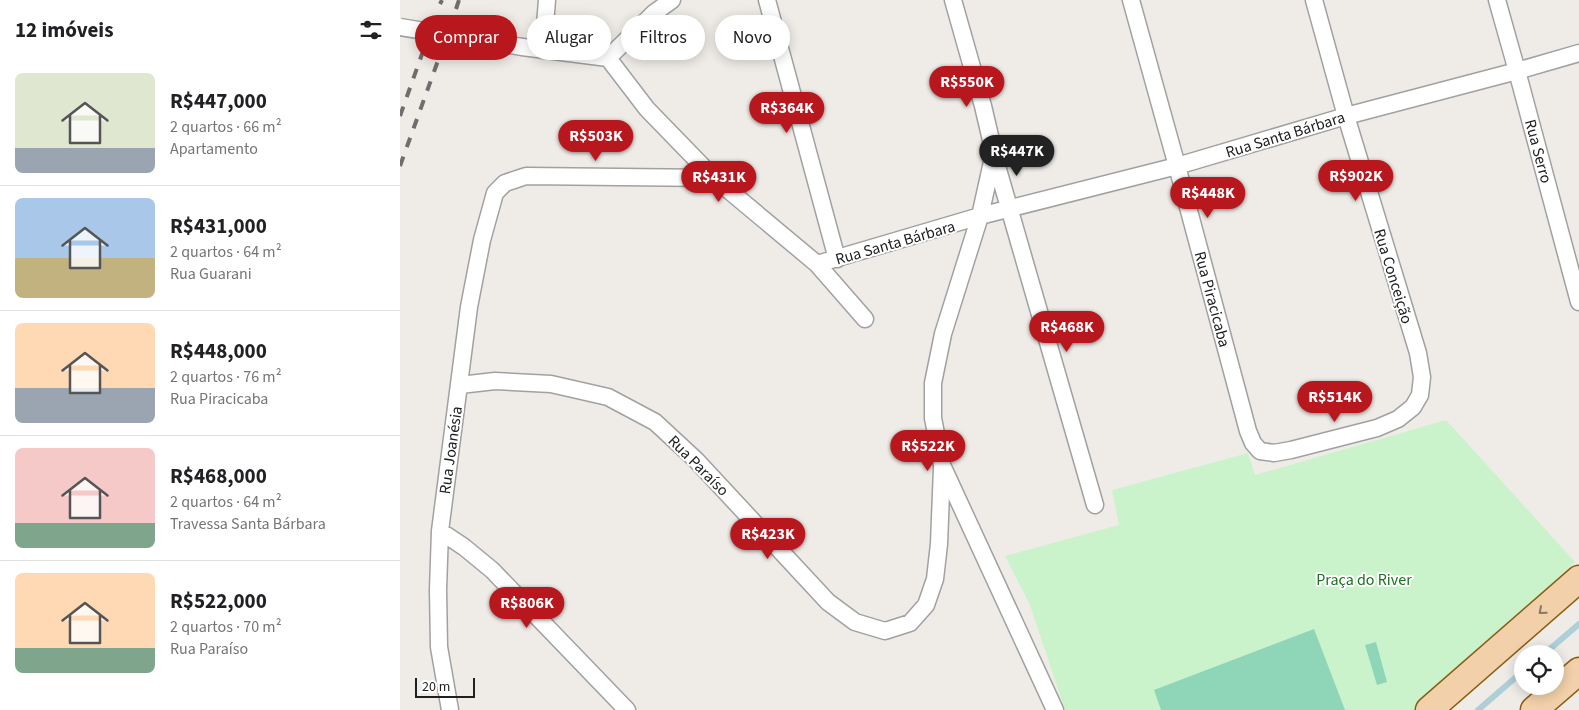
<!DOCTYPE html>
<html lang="pt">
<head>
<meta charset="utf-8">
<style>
	body { margin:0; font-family:"Source Sans 3",sans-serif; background:#f2f2f2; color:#202124; height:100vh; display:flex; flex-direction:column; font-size:19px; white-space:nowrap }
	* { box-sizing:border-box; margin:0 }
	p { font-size:16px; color:#757577 }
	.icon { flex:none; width:28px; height:28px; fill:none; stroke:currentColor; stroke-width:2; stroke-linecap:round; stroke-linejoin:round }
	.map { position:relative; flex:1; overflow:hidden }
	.panel { display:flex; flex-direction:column; background:#fff; width:400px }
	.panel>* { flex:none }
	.banner { position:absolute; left:15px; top:15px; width:475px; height:45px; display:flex; gap:10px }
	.tools { position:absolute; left:1114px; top:645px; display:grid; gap:10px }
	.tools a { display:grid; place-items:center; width:50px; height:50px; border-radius:50%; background:#fff; box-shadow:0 2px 12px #0003; font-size:25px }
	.scale { position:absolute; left:15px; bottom:12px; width:60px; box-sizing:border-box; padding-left:5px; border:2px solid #202020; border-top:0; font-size:14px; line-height:18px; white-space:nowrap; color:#202020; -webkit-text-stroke:4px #fff; paint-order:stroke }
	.price { position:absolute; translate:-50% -42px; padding:0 11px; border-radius:18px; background:#b8181d; color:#fff; font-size:16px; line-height:32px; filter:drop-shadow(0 1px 2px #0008) }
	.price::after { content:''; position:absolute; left:50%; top:30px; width:15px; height:11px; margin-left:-8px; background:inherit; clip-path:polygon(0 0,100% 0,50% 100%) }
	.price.active { background:#222; color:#fff }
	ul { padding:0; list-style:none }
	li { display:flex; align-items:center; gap:15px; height:125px; padding:0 15px }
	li+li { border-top:1px solid #e0e0e0 }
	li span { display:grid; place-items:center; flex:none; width:140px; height:100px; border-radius:8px; color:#555 }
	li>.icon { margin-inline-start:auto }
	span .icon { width:60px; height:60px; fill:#fffc; stroke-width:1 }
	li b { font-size:21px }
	h2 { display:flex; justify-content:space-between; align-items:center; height:60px; padding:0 15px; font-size:21px }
	.tag { padding:0 18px; border-radius:22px; background:#fff; box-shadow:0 2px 12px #0003; font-size:18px; line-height:45px }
	.tag.active { background:#b8181d; color:#fff }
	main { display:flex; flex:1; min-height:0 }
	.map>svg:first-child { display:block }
	.park { fill:#caf3cc }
	.pitch { fill:#8fd5b7 }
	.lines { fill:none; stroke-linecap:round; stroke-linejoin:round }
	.stream { stroke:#adcfd7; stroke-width:6 }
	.street-casing { stroke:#a1a1a1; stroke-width:19 }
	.primary-casing { stroke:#8a5e12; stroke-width:29 }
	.street { stroke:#fff; stroke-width:16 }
	.primary { stroke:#f1d0aa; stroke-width:26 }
	.rail { stroke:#6e6e6e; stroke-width:4; stroke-dasharray:10 10; stroke-linecap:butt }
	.street-bridge-casing { stroke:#a1a1a1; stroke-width:19; stroke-linecap:butt }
	.street-bridge { stroke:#fff; stroke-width:16 }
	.oneway { stroke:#887865 }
	.labels { text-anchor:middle; stroke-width:4; stroke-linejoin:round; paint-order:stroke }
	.street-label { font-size:16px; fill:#202020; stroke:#fff }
	.park-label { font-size:16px; fill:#19721d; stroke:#fff }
</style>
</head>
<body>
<main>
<section class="panel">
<h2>12 imóveis<svg class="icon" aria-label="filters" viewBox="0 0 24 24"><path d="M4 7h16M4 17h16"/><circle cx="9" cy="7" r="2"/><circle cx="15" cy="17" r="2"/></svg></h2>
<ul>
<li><span style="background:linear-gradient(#dfe7d0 75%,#9aa5b1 0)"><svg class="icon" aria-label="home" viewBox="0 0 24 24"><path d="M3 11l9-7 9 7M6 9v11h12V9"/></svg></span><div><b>R$447,000</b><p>2 quartos · 66 m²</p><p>Apartamento</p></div></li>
<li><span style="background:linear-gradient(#a9c7e8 60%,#c2b280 0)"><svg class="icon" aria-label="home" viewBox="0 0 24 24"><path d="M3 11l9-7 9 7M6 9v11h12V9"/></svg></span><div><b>R$431,000</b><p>2 quartos · 64 m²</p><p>Rua Guarani</p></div></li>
<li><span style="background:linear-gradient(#ffd9b3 65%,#9aa5b1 0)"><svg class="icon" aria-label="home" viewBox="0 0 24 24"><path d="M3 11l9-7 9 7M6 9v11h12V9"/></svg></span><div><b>R$448,000</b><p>2 quartos · 76 m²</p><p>Rua Piracicaba</p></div></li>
<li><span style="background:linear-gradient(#f6c9c9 75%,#7fa58c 0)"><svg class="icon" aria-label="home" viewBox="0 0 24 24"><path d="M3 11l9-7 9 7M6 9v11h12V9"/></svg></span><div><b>R$468,000</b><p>2 quartos · 64 m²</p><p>Travessa Santa Bárbara</p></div></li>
<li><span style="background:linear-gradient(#ffd9b3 75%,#7fa58c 0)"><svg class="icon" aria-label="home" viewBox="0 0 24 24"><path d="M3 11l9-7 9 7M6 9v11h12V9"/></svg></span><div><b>R$522,000</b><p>2 quartos · 70 m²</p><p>Rua Paraíso</p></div></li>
</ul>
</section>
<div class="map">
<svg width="1179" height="710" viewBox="0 0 1179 710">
	<rect width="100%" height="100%" fill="#efece7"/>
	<!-- park -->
	<path class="park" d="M1046 420 1175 562 1016 710H665L630 605 605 556 719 525 712 490 848 453 855 475Z"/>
	<!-- pitch -->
	<path class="pitch" d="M914 629 945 710H761L754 690Z
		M976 642 987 682 977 685 965 645Z"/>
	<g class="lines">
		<!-- stream -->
		<path class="stream" d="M1144 654 1179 624
			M1078 710 1122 672"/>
		<defs>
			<path id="street" d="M367 0 437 259
				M553 0 583 106 594 153 580 216 543 334 533 383V418L542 465 655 710
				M731 0 777 166 848 431 853 443 860 451 874 453 891 450 977 428 998 419 1013 407 1020 395 1022 377 1018 353 946 116 914 0
				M1097 0 1117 71 1179 302
				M122 47 208 58
				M143 50 147 0
				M208 58 247 109 314 178 417 264 465 319
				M208 58 254 13 272 0
				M595 159 695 505
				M417 264 580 216 777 166 946 116 1117 71 1179 53
				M60 385 95 381 151 384 208 397 255 422 296 460 428 602 455 622 485 631 510 623 526 605 535 579 539 544 542 468
				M40 531 64 547 92 570 227 710
				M50 710 39 647 38 590 40 531 69 307 82 240 95 193 105 183 126 176 314 178"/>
			<path id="primary" d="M1029 710 1179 579
				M1134 710 1179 671"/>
		</defs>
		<!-- street casing -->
		<use href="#street" class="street-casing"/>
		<!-- primary casing -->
		<use href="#primary" class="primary-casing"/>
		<!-- street -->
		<use href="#street" class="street"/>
		<!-- primary -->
		<use href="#primary" class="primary"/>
		<!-- rail -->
		<path class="rail" d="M40 4 42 0
			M56 9 59 0
			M0 116 27 40
			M0 166 44 44"/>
		<defs>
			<path id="street-bridge" d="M0 27 122 47"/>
		</defs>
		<!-- street-bridge casing -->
		<use href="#street-bridge" class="street-bridge-casing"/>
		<!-- street-bridge -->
		<use href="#street-bridge" class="street-bridge"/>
	</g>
	<!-- one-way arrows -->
	<defs><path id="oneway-chevron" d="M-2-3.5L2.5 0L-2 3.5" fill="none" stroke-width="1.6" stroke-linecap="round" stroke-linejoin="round" transform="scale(1.25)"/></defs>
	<use class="oneway" href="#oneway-chevron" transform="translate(1142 611) rotate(139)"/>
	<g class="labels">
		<!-- street labels -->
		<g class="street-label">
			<text transform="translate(885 134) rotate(-17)" y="6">Rua Santa Bárbara</text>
			<text transform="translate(1139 151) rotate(75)" y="6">Rua Serro</text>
			<text transform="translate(495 242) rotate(-16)" y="6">Rua Santa Bárbara</text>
			<text transform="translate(994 276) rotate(73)" y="6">Rua Conceição</text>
			<text transform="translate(813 299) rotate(75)" y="6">Rua Piracicaba</text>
			<text transform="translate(50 450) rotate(-82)" y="6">Rua Joanésia</text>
			<text transform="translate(299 465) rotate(45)" y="6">Rua Paraíso</text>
		</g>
		<!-- park labels -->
		<g class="park-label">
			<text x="964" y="585">Praça do River</text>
		</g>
	</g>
</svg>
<div class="tools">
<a><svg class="icon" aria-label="locate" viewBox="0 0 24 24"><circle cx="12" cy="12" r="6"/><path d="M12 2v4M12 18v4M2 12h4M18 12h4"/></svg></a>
</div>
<div class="scale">20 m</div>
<b class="price" style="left:567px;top:108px">R$550K</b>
<b class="price" style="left:387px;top:134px">R$364K</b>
<b class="price" style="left:196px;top:162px">R$503K</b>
<b class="price active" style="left:617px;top:177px">R$447K</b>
<b class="price" style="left:956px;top:202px">R$902K</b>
<b class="price" style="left:319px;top:203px">R$431K</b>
<b class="price" style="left:808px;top:219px">R$448K</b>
<b class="price" style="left:667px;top:353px">R$468K</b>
<b class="price" style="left:935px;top:423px">R$514K</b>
<b class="price" style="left:528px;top:472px">R$522K</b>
<b class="price" style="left:368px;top:560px">R$423K</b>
<b class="price" style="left:127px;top:629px">R$806K</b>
<div class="banner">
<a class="tag active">Comprar</a>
<a class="tag">Alugar</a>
<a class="tag">Filtros</a>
<a class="tag">Novo</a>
</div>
</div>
</main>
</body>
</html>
